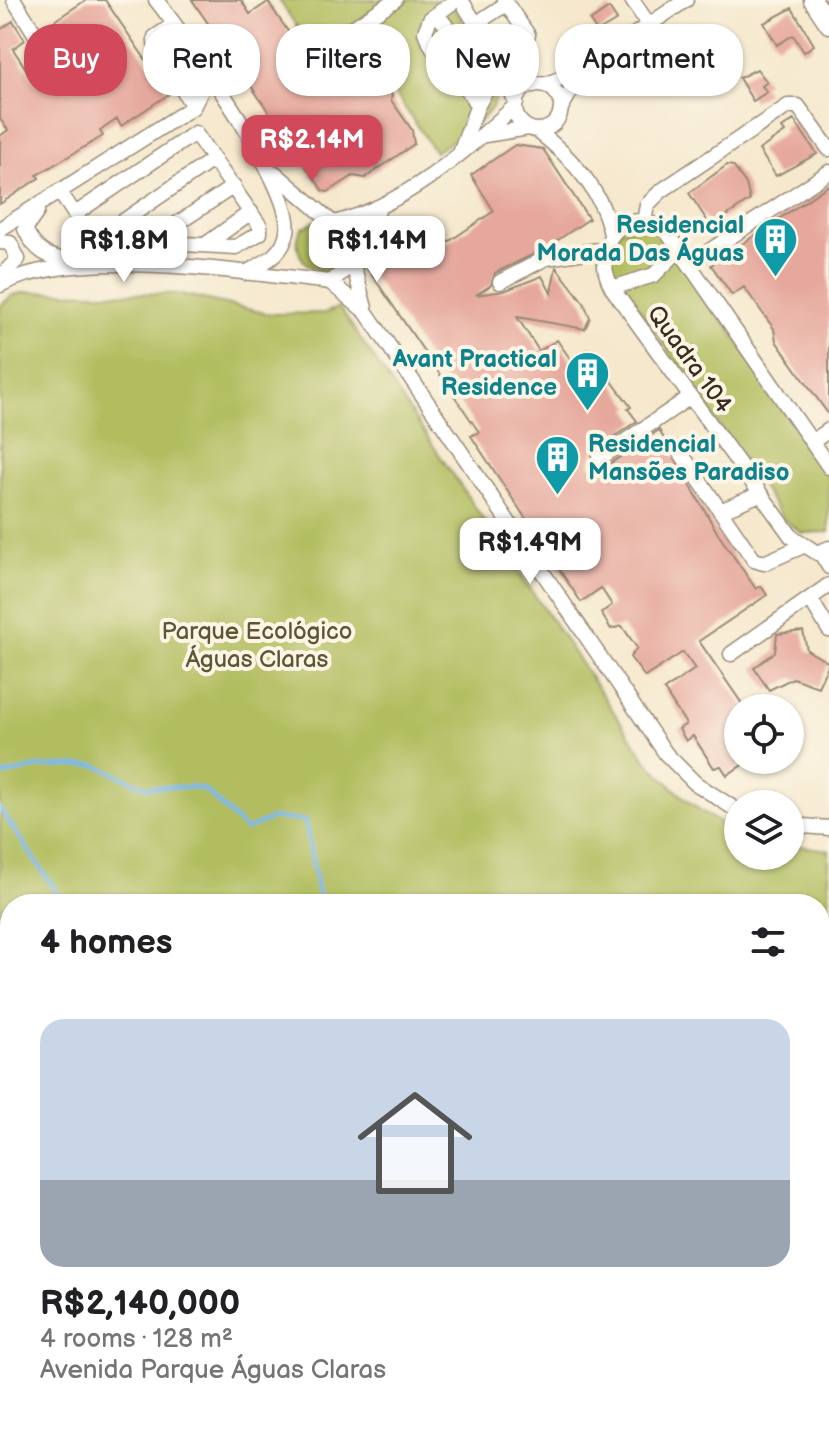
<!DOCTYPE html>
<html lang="en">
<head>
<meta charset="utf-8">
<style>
	body { margin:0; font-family:"Balsamiq Sans",sans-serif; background:#f6f6f6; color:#202124; height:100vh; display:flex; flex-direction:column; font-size:30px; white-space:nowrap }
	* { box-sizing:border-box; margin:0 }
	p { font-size:26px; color:#757577 }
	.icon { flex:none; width:44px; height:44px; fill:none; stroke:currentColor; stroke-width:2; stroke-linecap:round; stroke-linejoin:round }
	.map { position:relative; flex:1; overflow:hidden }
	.drawer { position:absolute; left:0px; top:894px; width:830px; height:536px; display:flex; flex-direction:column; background:#fff; border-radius:32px 32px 0 0; box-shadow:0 2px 6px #0004 }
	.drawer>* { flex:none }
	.top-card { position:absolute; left:24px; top:24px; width:782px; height:72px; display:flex; gap:16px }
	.tools { position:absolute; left:724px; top:694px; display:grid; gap:16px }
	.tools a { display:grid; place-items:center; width:80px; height:80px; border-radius:50%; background:#fff; box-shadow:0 2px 6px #0004; font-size:40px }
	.price { position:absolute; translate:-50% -68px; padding:0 18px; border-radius:16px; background:#fff; color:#222; font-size:26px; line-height:52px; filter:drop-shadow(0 2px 4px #0008) }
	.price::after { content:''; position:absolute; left:50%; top:48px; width:24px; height:18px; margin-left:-12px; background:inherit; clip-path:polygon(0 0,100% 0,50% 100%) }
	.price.active { background:#d1495b; color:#fff }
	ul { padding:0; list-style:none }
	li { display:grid; align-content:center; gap:16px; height:424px; padding:0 40px }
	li+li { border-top:2px solid #e0e0e0 }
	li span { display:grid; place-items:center; height:248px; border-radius:24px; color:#555 }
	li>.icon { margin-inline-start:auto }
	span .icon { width:144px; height:144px; fill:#fffc; stroke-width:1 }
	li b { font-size:34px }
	h2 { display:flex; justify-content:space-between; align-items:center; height:96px; padding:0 40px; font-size:34px }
	.chip { padding:0 28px; border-radius:32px; background:#fff; box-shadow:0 2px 6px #0004; font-size:28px; line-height:72px }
	.chip.active { background:#d1495b; color:#fff }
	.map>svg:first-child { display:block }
	.green { fill:#b1bd5f; stroke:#76743e; stroke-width:2; fill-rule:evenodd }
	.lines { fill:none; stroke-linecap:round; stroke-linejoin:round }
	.stream { stroke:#79b9ed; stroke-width:4 }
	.building { fill:#e6a79c }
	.minor-casing { stroke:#988976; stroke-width:17 }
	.major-casing { stroke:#988976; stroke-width:21 }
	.minor { stroke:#fff; stroke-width:14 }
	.major { stroke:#fff; stroke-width:18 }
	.labels { text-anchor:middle; stroke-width:8; stroke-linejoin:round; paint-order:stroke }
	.culture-label { font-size:24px; font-weight:bold; fill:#0d838f; stroke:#fcf5e5; text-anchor:end }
	.street-label { font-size:24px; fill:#3b2a1e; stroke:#fcf5e5 }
	.park-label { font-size:24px; fill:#5e5632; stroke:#fcf5e5 }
</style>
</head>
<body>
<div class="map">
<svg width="829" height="1430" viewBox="0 0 829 1430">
	<rect width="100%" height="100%" fill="#fcf5e5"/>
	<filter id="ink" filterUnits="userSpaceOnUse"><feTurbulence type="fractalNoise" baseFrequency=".0125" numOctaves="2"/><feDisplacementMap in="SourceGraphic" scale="16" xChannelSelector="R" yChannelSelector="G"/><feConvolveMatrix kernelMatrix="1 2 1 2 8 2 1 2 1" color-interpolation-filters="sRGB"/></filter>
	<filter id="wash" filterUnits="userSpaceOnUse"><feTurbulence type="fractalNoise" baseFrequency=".006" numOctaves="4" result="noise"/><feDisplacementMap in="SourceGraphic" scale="32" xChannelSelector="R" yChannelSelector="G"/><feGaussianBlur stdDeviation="1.8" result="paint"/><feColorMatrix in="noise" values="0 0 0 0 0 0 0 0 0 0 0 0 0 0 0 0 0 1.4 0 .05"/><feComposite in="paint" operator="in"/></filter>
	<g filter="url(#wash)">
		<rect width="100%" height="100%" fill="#f5e8cd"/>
		<!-- green -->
		<path class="green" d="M279 0H447C466 27 515 75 490 110 478 127 452 140 435 152L367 52 330 76Z
			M316 221C340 225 346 244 345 266 313 284 287 253 302 228Z
			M655 226 675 247 829 478V532L802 533 784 520 612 269 611 246 620 229Z
			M27 292 181 294 270 314 325 313 339 307 648 762C675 791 701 816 738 832V856H790V845L829 850V1430H0V306L13 295ZM10 904H820V1420H10Z"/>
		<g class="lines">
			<!-- stream -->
			<path class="stream" d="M0 776 37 767 95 765 146 787H194L206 791 246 830 273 818 305 821 320 904
				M0 809 65 904
				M820 977 829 979
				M133 1420 134 1430"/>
		</g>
		<g id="blocks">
			<!-- building -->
			<path class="building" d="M86 0H105L169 94 121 126 117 119 100 131 103 136 37 175 39 178 0 204V136L8 130 0 119V30L13 21 25 40 13 49 36 84 78 56 54 21Z
				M192 0H241L250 14 268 2 323 83 360 58 363 63 366 61 380 90 389 91 392 95 391 100 412 130 414 144 365 178 353 176 328 192 323 191Z
				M609 8 617 20 597 32 590 21Z
				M792 8 814 45 804 52 793 35 777 45 764 23Z
				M757 69 767 82 762 86 767 92 753 101 739 78Z
				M794 120 817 154 776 176 759 150 785 132 782 128Z
				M515 145 543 149 589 219 546 248 495 273 491 285 476 295 504 291 542 276 551 293 556 267 584 303 590 318 585 329 517 317 539 351 557 340 571 360 588 349 631 407 628 409 637 421 593 451 590 464 595 468H604L659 430 718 534 756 589 761 586 767 595 699 641 745 708H738V760H750L727 775 721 766 714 768 693 736 686 741 679 729 686 724 664 690 695 669 683 652 645 677 630 657 637 648 622 626 611 629 601 613 612 605 601 588 581 602 471 436 479 432 366 266 374 240 402 221 426 257 494 211 471 175Z
				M727 165 733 166 746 184 750 200 714 224 708 222 689 193Z
				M829 185V415L776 341 774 329 744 287 732 295 711 265Z
				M803 631 807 650 829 663 818 687 793 678 769 690 754 668 775 652 777 634Z"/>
		</g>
	</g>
	<g filter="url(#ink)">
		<use href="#blocks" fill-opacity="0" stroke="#988976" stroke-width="2"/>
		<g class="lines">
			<defs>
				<path id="minor" d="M14 0 49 56
					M156 0C186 38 296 189 287 232 283 255 264 263 245 273
					M456 0 430 19 425 32C435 61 466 78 477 107L460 153
					M461 0 497 58 516 103
					M504 0 528 35
					M632 0 649 25
					M437 14 454 36
					M477 23 506 4
					M173 25 155 37V43L193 107
					M331 42 395 0
					M498 58 534 85
					M473 63 488 87 477 107
					M515 107a23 23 0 1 1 46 0a23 23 0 1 1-46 0Z
					M545 85 584 68 686 0
					M561 108 584 68
					M536 130C571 156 603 192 611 235
					M485 135 529 128
					M275 173 347 235 353 264 330 282
					M59 191 89 235 97 239 236 247 260 233V226L195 133 75 214
					M37 212 25 229C35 251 47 258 72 261
					M644 222 647 205 661 191 788 106H798L829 149
					M334 223C403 206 464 153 515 106
					M0 229 193 107 202 89 197 67
					M97 239 214 159
					M0 242 10 243 18 259 0 277
					M148 243 234 186
					M205 245 251 212
					M353 250 378 211
					M691 263 829 172
					M353 264 365 308
					M500 282 546 258 606 249
					M0 285C75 245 244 273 330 282L366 312 666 754 695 783 738 811
					M612 288 654 275 681 248
					M812 442 829 430
					M678 449 754 560 764 563 803 546
					M599 459 690 397
					M829 467 667 232C623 200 589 246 612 288L791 536 817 553 829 548
					M720 511 760 494
					M820 552 829 567
					M811 600 829 630
					M731 654 829 585
					M790 825 829 828
					M0 1094 10 1093
					M820 1397 829 1398"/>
				<path id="major" d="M813 0 829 24"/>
			</defs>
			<!-- minor casing -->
			<use href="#minor" class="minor-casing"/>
			<!-- major casing -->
			<use href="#major" class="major-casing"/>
			<!-- minor -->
			<use href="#minor" class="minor"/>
			<!-- major -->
			<use href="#major" class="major"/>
		</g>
	</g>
	<!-- icons -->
	<defs>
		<symbol id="building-pin" viewBox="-11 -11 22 30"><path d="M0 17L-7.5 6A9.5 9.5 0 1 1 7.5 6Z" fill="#0f9aa8" stroke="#fcf5e5"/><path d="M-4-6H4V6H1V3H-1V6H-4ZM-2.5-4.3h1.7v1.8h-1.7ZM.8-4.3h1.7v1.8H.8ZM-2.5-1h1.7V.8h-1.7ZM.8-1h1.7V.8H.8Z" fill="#fff"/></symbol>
	</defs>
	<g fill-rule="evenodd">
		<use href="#building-pin" x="750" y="214" width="51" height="69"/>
		<use href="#building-pin" x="562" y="348" width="51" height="69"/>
		<use href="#building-pin" x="532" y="432" width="51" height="69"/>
	</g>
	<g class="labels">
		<!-- culture labels -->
		<g class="culture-label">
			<text x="744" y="233">Residencial<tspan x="744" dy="28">Morada Das Águas</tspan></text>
			<text x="557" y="367">Avant Practical<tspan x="557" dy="28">Residence</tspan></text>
			<text x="588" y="452" text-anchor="start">Residencial<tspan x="588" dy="28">Mansões Paradiso</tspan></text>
		</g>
		<!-- street labels -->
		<g class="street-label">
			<text transform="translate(690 359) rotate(54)" y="8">Quadra 104</text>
		</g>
		<!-- park labels -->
		<g class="park-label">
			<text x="257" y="639">Parque Ecológico<tspan x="257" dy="28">Águas Claras</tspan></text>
		</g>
	</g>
</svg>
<div class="tools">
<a><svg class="icon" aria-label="locate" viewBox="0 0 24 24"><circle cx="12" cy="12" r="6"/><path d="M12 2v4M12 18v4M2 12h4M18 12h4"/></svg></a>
<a><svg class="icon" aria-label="layers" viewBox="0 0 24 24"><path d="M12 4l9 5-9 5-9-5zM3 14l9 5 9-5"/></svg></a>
</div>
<b class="price active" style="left:312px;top:183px">R$2.14M</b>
<b class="price" style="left:124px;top:284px">R$1.8M</b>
<b class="price" style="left:377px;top:284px">R$1.14M</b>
<b class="price" style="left:530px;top:586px">R$1.49M</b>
<div class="top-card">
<a class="chip active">Buy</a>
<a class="chip">Rent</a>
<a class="chip">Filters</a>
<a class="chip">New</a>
<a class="chip">Apartment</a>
</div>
<section class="drawer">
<h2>4 homes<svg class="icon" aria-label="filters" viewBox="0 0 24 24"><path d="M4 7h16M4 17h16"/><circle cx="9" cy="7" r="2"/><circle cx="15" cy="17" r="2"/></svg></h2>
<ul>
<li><span style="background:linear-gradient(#c9d6e8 65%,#9aa5b1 0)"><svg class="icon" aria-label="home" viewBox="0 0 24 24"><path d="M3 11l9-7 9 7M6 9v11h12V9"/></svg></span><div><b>R$2,140,000</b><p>4 rooms · 128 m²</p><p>Avenida Parque Águas Claras</p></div></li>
</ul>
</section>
</div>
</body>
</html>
